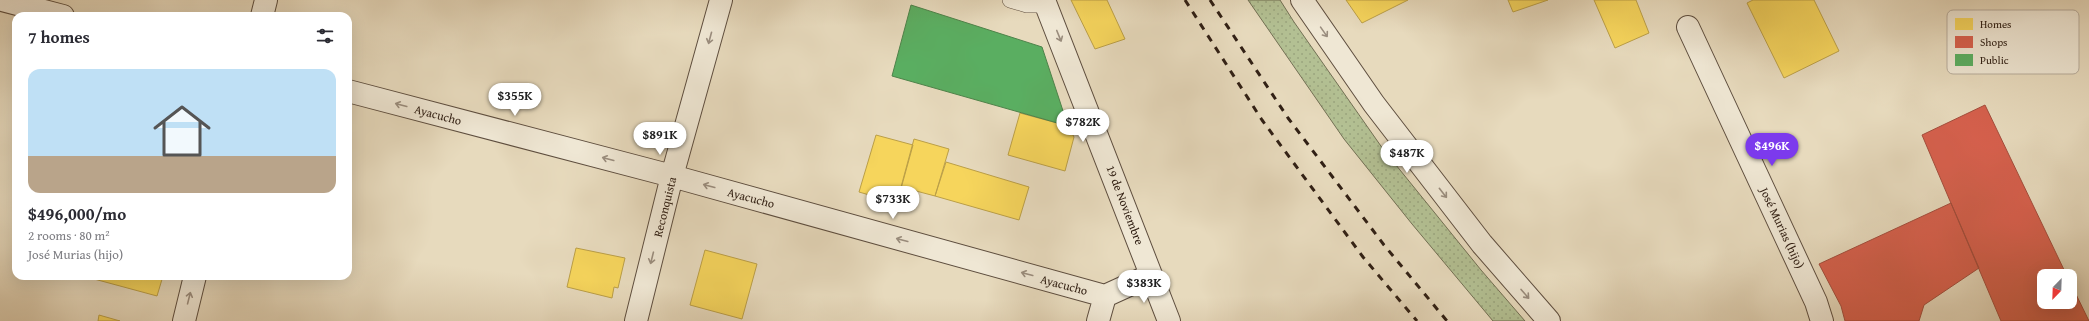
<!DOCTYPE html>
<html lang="en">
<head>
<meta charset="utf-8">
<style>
	body { margin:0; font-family:"Gentium Book Plus",serif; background:#f2f2f3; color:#2b2b33; height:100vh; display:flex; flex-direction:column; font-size:15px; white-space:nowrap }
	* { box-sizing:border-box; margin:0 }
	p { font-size:13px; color:#7c7c81 }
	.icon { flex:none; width:22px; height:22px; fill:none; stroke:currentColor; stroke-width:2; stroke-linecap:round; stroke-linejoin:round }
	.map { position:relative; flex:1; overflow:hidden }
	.drawer { position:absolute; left:12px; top:12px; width:340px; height:268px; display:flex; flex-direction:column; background:#fff; border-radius:12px; box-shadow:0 4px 16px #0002 }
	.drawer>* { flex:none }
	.needle { width:26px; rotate:203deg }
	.buttons { position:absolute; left:2037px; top:269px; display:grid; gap:8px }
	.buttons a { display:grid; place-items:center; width:40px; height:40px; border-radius:8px; background:#fff; box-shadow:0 4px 16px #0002; font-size:20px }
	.price { position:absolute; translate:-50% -34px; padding:0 9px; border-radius:14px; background:#fff; color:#222; font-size:13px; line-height:26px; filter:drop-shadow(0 1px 2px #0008) }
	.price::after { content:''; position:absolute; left:50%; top:24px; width:12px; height:9px; margin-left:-6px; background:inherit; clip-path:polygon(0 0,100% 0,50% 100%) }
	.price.active { background:#7c3aed; color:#fff }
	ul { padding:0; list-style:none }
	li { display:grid; align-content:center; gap:8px; height:212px; padding:0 16px }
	li span { display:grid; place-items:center; height:124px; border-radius:12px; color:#555 }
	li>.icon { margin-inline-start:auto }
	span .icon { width:72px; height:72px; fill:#fffc; stroke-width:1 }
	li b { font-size:17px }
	h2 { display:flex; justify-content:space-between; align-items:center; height:48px; padding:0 16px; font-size:17px }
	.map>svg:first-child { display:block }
	.park { fill:url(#park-dots); stroke:#727054 }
	.homes { fill:#f6d55c; stroke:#bb9f47 }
	.shops { fill:#d6604d; stroke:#a44d3c }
	.public { fill:#5aae61; stroke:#4e834a }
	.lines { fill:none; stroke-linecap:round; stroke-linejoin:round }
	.lane-casing { stroke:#5e4e3f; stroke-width:16 }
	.street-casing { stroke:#5e4e3f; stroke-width:24 }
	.lane { stroke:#efe7d4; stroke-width:15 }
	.street { stroke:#efe7d4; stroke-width:22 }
	.rail { stroke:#312015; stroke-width:3; stroke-dasharray:7 7; stroke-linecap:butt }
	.oneway { stroke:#9a8d7e }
	.labels { text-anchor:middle; stroke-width:4; stroke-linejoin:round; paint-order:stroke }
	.street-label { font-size:12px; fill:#312015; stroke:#efe7d4 }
	.key { fill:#efe7d4; stroke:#b6ab9b; stroke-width:1 }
	.key-label { font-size:11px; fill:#312015 }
</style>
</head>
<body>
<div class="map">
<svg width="2089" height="321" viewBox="0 0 2089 321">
	<defs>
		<pattern id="park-dots" width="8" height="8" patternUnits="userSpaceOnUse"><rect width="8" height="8" fill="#b3c093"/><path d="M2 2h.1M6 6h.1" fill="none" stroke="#9aa57e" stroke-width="1.8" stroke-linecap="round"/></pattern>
	</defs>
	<rect width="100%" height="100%" fill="#e7dabd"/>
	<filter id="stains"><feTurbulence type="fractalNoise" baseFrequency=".005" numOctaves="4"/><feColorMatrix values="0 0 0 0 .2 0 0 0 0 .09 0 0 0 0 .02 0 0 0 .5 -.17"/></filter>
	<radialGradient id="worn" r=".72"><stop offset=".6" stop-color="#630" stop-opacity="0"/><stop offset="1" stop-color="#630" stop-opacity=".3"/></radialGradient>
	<!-- park -->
	<path class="park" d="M1248 0H1280L1294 22 1383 149 1481 270 1525 321H1493L1412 224 1344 139Z"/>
	<!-- homes -->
	<path class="homes" d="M1071 0H1107L1125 39 1095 49Z
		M1346 0H1408L1362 23Z
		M1508 0H1548L1513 12Z
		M1594 0H1636L1649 33 1615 48Z
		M1753 0H1814L1839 51 1784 78 1747 3Z
		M1020 113 1068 126 1074 137 1065 171 1008 155Z
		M876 135 913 145 897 203 859 192Z
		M914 139 949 149 935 196 901 187Z
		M946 162 1029 187 1019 220 935 196Z
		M576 248 625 258 618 288 614 287 612 298 567 287Z
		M705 250 757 264 742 319 690 305Z
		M83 276H163L157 296Z
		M99 315 120 321H98Z"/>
	<!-- shops -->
	<path class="shops" d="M1985 105 2067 276H2044V302H2070V282L2089 321H2001L1922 135Z
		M1951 203 1979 268 1924 305 1919 321H1845L1841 306 1819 264Z"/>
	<!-- public -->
	<path class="public" d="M911 5 1042 47 1068 126 892 76Z"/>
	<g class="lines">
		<defs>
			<path id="lane" d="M1010 0 1027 5H1046"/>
			<path id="street" d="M2 0 63 16
				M1044 0 1169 321
				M1302 0 1374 104 1482 244 1549 321
				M262 16 266 0
				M1688 27 1816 302 1822 321
				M348 91 672 176 1105 296 1151 275
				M184 321 195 276
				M636 321 672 176 721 0
				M1098 321 1105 296"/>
		</defs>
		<!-- lane casing -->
		<use href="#lane" class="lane-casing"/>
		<!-- street casing -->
		<use href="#street" class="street-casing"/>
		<!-- lane -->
		<use href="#lane" class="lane"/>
		<!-- street -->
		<use href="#street" class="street"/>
		<!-- rail -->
		<path class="rail" d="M1185 0 1262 120 1363 257 1417 321
			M1210 0 1288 118 1384 245 1447 321"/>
	</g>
	<!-- one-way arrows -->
	<defs><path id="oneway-shaft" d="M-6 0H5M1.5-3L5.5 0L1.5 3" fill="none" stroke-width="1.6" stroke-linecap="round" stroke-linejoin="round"/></defs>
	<g class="oneway">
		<use href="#oneway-shaft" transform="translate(1324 32) rotate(55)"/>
		<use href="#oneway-shaft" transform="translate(1059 36) rotate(68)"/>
		<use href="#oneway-shaft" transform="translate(710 38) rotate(105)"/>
		<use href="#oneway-shaft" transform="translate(401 105) rotate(-165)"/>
		<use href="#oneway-shaft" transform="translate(608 159) rotate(-165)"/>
		<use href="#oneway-shaft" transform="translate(709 186) rotate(-165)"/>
		<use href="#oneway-shaft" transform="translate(1443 193) rotate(52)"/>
		<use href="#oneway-shaft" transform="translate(902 240) rotate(-165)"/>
		<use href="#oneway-shaft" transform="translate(652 258) rotate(104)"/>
		<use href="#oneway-shaft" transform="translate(1027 274) rotate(-165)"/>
		<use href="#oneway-shaft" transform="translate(1525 294) rotate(49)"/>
		<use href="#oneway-shaft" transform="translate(189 298) rotate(-76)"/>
	</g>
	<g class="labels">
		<!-- street labels -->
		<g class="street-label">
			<text transform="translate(438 115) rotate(15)" y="4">Ayacucho</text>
			<text transform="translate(751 198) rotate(15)" y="4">Ayacucho</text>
			<text transform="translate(1125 205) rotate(69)" y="4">19 de Noviembre</text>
			<text transform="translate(665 207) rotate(-76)" y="4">Reconquista</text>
			<text transform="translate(1782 228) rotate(65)" y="4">José Murias (hijo)</text>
			<text transform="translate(1064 285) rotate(15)" y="4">Ayacucho</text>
		</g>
	</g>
	<!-- legend -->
	<rect x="1947" y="10" width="132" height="64" rx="6" class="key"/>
	<rect x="1955" y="18" width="18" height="12" fill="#f6d55c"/>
	<rect x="1955" y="36" width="18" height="12" fill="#d6604d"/>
	<rect x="1955" y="54" width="18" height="12" fill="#5aae61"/>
	<g class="key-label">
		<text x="1980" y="28">Homes</text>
		<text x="1980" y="46">Shops</text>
		<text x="1980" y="64">Public</text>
	</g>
	<rect width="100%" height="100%" filter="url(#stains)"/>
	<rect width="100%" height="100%" fill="url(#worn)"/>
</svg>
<div class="buttons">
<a><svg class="needle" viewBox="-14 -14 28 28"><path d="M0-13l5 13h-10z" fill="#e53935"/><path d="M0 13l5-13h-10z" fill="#7c7c81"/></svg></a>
</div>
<b class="price" style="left:515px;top:117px">$355K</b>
<b class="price" style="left:1083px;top:143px">$782K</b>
<b class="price" style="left:660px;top:156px">$891K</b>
<b class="price active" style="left:1772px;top:167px">$496K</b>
<b class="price" style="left:1407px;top:174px">$487K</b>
<b class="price" style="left:893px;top:220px">$733K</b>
<b class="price" style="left:1144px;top:304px">$383K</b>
<section class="drawer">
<h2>7 homes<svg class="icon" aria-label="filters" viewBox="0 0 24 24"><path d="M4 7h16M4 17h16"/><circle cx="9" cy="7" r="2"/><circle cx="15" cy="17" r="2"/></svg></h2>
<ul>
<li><span style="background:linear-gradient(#bfe0f5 70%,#b9a48a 0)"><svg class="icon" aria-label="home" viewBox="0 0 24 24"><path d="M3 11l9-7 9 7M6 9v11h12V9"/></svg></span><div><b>$496,000/mo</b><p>2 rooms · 80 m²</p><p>José Murias (hijo)</p></div></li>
</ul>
</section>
</div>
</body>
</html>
